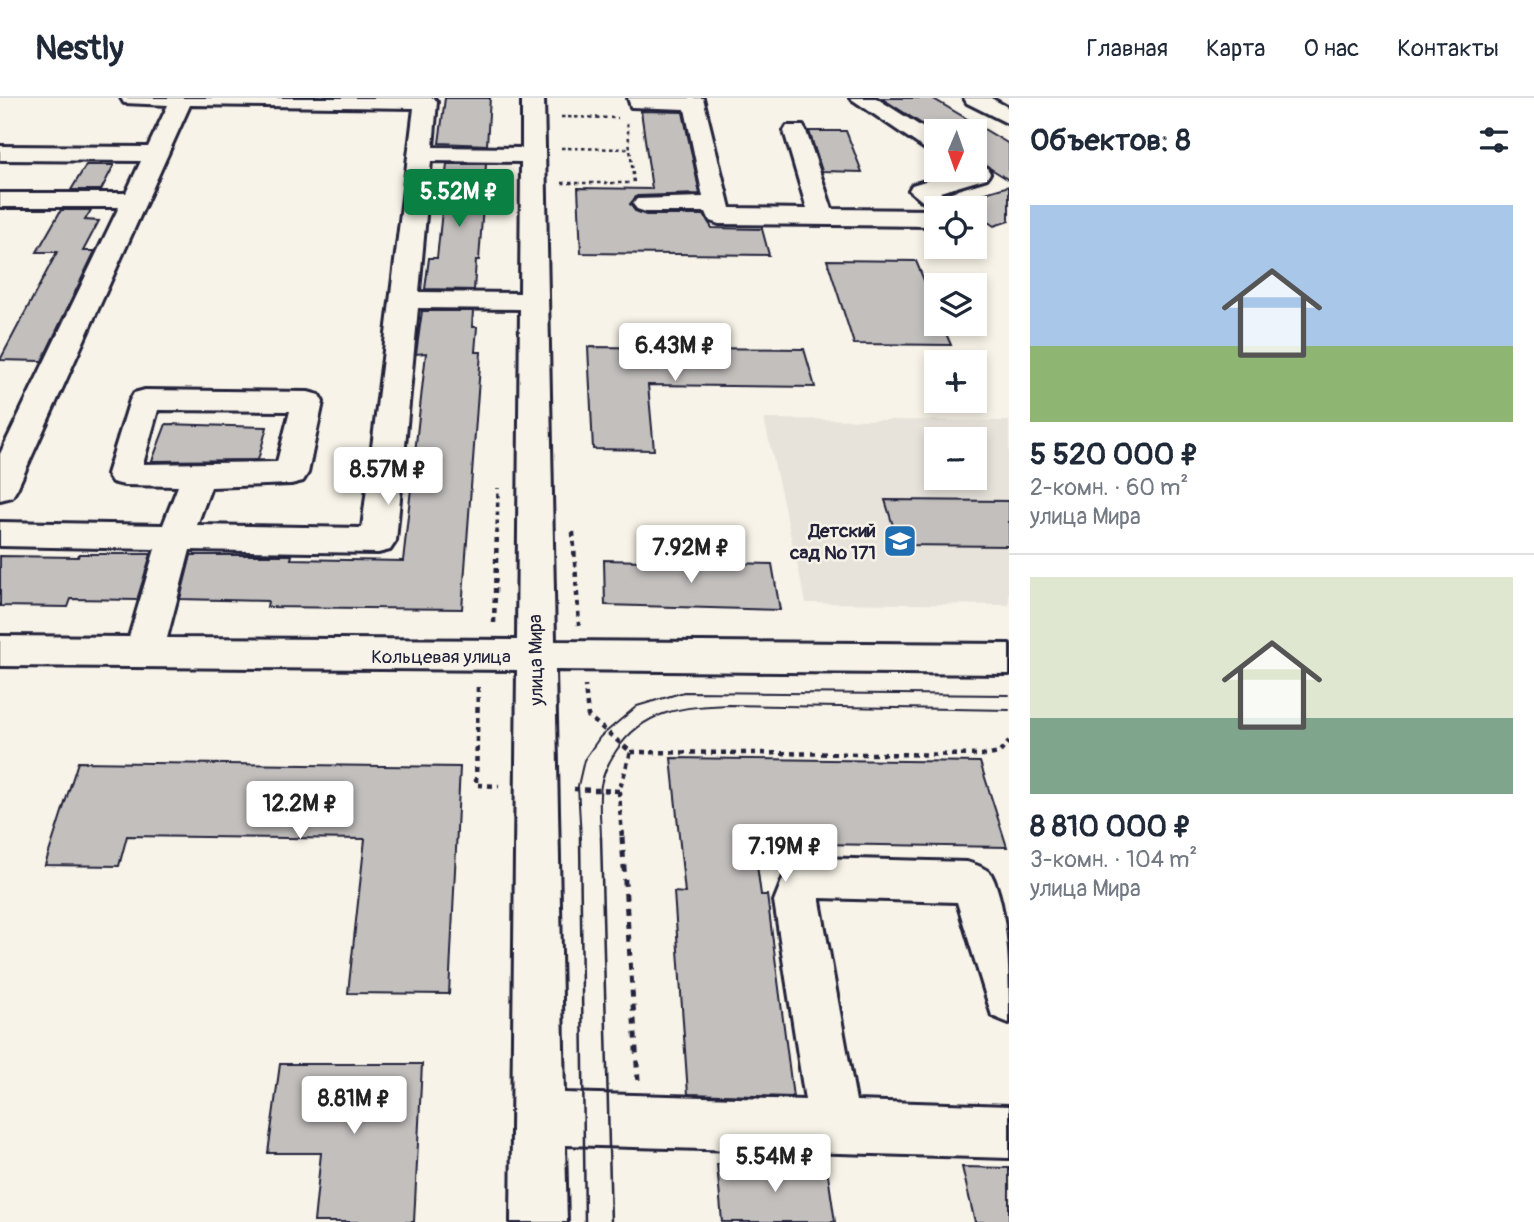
<!DOCTYPE html>
<html lang="ru">
<head>
<meta charset="utf-8">
<style>
	body { margin:0; font-family:Pangolin,sans-serif; background:#f2f2f3; color:#1f2937; height:100vh; display:flex; flex-direction:column; font-size:26px; white-space:nowrap }
	* { box-sizing:border-box; margin:0 }
	p { font-size:23px; color:#747a83 }
	.icon { flex:none; width:38px; height:38px; fill:none; stroke:currentColor; stroke-width:2; stroke-linecap:round; stroke-linejoin:round }
	.map { position:relative; flex:1; overflow:hidden }
	.drawer { display:flex; flex-direction:column; background:#fff; width:525px }
	.drawer>* { flex:none }
	.needle { width:46px; rotate:182deg }
	.tools { position:absolute; left:924px; top:21px; display:grid; gap:14px }
	.tools a { display:grid; place-items:center; width:63px; height:63px; border-radius:0px; background:#fff; box-shadow:0 4px 10px #0003; font-size:35px }
	.price { position:absolute; translate:-50% -60px; padding:0 16px; border-radius:7px; background:#fff; color:#222; font-size:23px; line-height:46px; filter:drop-shadow(0 2px 4px #0008) }
	.price::after { content:''; position:absolute; left:50%; top:42px; width:21px; height:16px; margin-left:-10px; background:inherit; clip-path:polygon(0 0,100% 0,50% 100%) }
	.price.current { background:#0b8043; color:#fff }
	ul { padding:0; list-style:none }
	li { display:grid; align-content:center; gap:14px; height:371px; padding:0 21px }
	li+li { border-top:2px solid #e0e1e3 }
	li span { display:grid; place-items:center; height:217px; border-radius:0px; color:#555 }
	li>.icon { margin-inline-start:auto }
	span .icon { width:126px; height:126px; fill:#fffc; stroke-width:1 }
	li b { font-size:30px }
	h2 { display:flex; justify-content:space-between; align-items:center; height:84px; padding:0 21px; font-size:30px }
	header { display:flex; align-items:center; gap:42px; box-sizing:border-box; height:98px; padding:0 35px; background:#fff; border-bottom:2px solid #e0e1e3 }
	header strong { font-size:33px }
	nav { display:flex; gap:38px; margin-inline-start:auto; font-size:24px }
	main { display:flex; flex:1; min-height:0 }
	.map>svg:first-child { display:block }
	.built { fill:#e7e3db; fill-rule:evenodd }
	.building { fill:#c2bfbd; stroke:#22223b; stroke-width:2 }
	.lines { fill:none; stroke-linecap:round; stroke-linejoin:round }
	.minor-casing { stroke:#22223b; stroke-width:6 }
	.major-casing { stroke:#22223b; stroke-width:6 }
	.path-far3 { stroke:#22223b; stroke-width:2.5; stroke-dasharray:3.5 3.5; stroke-linecap:butt }
	.path-far2 { stroke:#22223b; stroke-width:3.5; stroke-dasharray:4.5 4.5; stroke-linecap:butt }
	.path-far1 { stroke:#22223b; stroke-width:4.5; stroke-dasharray:5 5; stroke-linecap:butt }
	.path { stroke:#22223b; stroke-width:5; stroke-dasharray:7 7; stroke-linecap:butt }
	.minor { fill:#f7f3e8; fill-rule:evenodd }
	.major { fill:#f7f3e8; fill-rule:evenodd }
	.tram-far1 { stroke:#22223b; stroke-width:2 }
	.tram { stroke:#22223b; stroke-width:2.5 }
	.labels { text-anchor:middle; stroke-width:5; stroke-linejoin:round; paint-order:stroke }
	.poi-label { font-size:19px; font-weight:bold; fill:#22223b; stroke:#f7f3e8; text-anchor:end }
	.street-label { font-size:19px; fill:#22223b; stroke:#f7f3e8 }
</style>
</head>
<body>
<header>
<strong>Nestly</strong>
<nav><a>Главная</a><a>Карта</a><a>О нас</a><a>Контакты</a></nav>
</header>
<main>
<div class="map">
<svg width="1009" height="1124" viewBox="0 0 1009 1124">
	<rect width="100%" height="100%" fill="#f7f3e8"/>
	<filter id="ink" filterUnits="userSpaceOnUse"><feTurbulence type="fractalNoise" baseFrequency=".0143" numOctaves="2"/><feDisplacementMap in="SourceGraphic" scale="14" xChannelSelector="R" yChannelSelector="G"/><feConvolveMatrix kernelMatrix="1 2 1 2 8 2 1 2 1" color-interpolation-filters="sRGB"/></filter>
	<g filter="url(#ink)">
		<!-- built -->
		<path class="built" d="M764 321 1009 323V507L806 505ZM936 341H975V380H936Z"/>
		<!-- building -->
		<path class="building" d="M445 0H490L487 47 439 45Z
			M881 0H932L1009 46V82L975 61V33L936 35Z
			M641 13 683 14 700 96 637 98 630 106 635 113 646 117H704L712 130 762 131 769 157 581 155 578 90 652 91Z
			M809 33H846L862 74 822 73Z
			M447 66H486L479 162H476L474 192 425 191 429 160H437Z
			M86 67H114L101 92H71Z
			M1009 88V123L994 128 975 115V110H968L957 103Z
			M61 112H91L85 122 99 123 83 153H95L42 263 0 262 57 154H37Z
			M827 162 916 163 936 211V226H942L951 247 854 246Z
			M422 213H473L472 229H477L475 254H481L462 511 267 509 268 503 180 501 191 457H292L291 461 403 463 426 255 416 256Z
			M588 249 804 251 815 289 648 287 654 352 593 351Z
			M166 326 267 329 258 362 152 363Z
			M885 402 1009 403V448L899 447Z
			M79 456H151L137 502 71 501 68 509 0 508V458L78 459Z
			M604 462 772 466 780 512 605 507Z
			M671 660 980 664 1007 749 754 745 761 797H767L793 999 688 996 674 794 685 795Z
			M78 664 460 669 449 896 348 895 365 741 127 738 119 768 45 767Z
			M280 966H422L414 1124H314L321 1055H268Z
			M717 1066 827 1070 835 1124H722Z
			M962 1069 1009 1070V1124H975Z"/>
		<g class="lines">
			<defs>
				<path id="minor" d="M121 0H434L437 4 433 49 522 50V0H544L555 543 1009 546V576L555 572 564 995 805 1002 774 803 786 773 816 760 967 764C976 767 984 769 991 776 1009 809 1009 883 1009 925L992 918 957 804 820 800V803L856 1003 1009 1008V1060L565 1047 567 1124H511L517 572 0 568V538L129 539 155 451 0 448V424L163 427 178 388 124 387 112 384 107 376 130 302 134 295 145 292 308 294 319 297 323 304 308 375 303 383 291 386 211 389 197 427 362 430 414 10 190 7 17 391 12 399 0 402V356L119 109H0V95H126L141 63 0 62V48L148 49 168 7 124 5ZM431 63 521 64 520 195 419 194ZM418 210 520 211 517 542 167 540 190 452 378 455 390 452 396 443ZM158 312 290 313 277 364 143 366Z
					M628 0H703L730 110 807 111 784 33 787 28H803L806 33 832 111 933 112 909 92 912 87 963 72H975L978 68 987 70 990 75 987 80 940 94 959 110H936V128L719 126 710 123 706 114H646L637 111 633 106 637 101 703 99 685 11 631 9Z
					M850 0H876L936 38V55L928 53Z"/>
				<path id="major" d="M964 0H991L1009 10V26L967 5Z"/>
			</defs>
			<!-- minor casing -->
			<use href="#minor" class="minor-casing"/>
			<!-- major casing -->
			<use href="#major" class="major-casing"/>
			<!-- path-far3 -->
			<path class="path-far3" d="M561 19 618 20
				M627 25 634 85
				M561 50 630 51
				M562 85H630"/>
			<!-- path-far2 -->
			<path class="path-far2" d="M497 436 498 390"/>
			<!-- path-far1 -->
			<path class="path-far1" d="M573 434 579 527
				M494 525 497 434
				M478 589 476 687 499 688
				M631 654 989 657 999 655 1009 644
				M574 691 619 693 631 654 588 618 585 588
				M619 693 622 741"/>
			<!-- path -->
			<path class="path" d="M622 739 638 982"/>
			<!-- minor -->
			<use href="#minor" class="minor"/>
			<!-- major -->
			<use href="#major" class="major"/>
			<!-- tram-far1 -->
			<path class="tram-far1" d="M581 741 578 688 584 662 600 639 637 608 684 594 1009 597
				M601 741C601 724 598 705 601 687 603 675 609 664 616 653 644 611 683 609 730 607L1009 612"/>
			<!-- tram -->
			<path class="tram" d="M580 739 585 1124
				M601 739 611 1124"/>
		</g>
	</g>
	<!-- icons -->
	<defs>
		<symbol id="school-square" viewBox="-11 -11 22 22"><rect x="-9" y="-9" width="18" height="18" rx="4" fill="#1f6fb2" stroke="#f7f3e8"/><path d="M0-5L7-2L0 1L-7-2ZM-4 1L0 2.5L4 1V4Q0 6-4 4Z" fill="#fff"/></symbol>
	</defs>
	<g fill-rule="evenodd">
		<use href="#school-square" x="881" y="424" width="38" height="38"/>
	</g>
	<g class="labels">
		<!-- poi labels -->
		<g class="poi-label">
			<text x="876" y="439">Детский<tspan x="876" dy="22">сад № 171</tspan></text>
		</g>
		<!-- street labels -->
		<g class="street-label">
			<text x="441" y="565">Кольцевая улица</text>
			<text transform="translate(535 562) rotate(-91)" y="7">улица Мира</text>
		</g>
	</g>
</svg>
<div class="tools">
<a><svg class="needle" viewBox="-14 -14 28 28"><path d="M0-13l5 13h-10z" fill="#e53935"/><path d="M0 13l5-13h-10z" fill="#747a83"/></svg></a>
<a><svg class="icon" aria-label="locate" viewBox="0 0 24 24"><circle cx="12" cy="12" r="6"/><path d="M12 2v4M12 18v4M2 12h4M18 12h4"/></svg></a>
<a><svg class="icon" aria-label="layers" viewBox="0 0 24 24"><path d="M12 4l9 5-9 5-9-5zM3 14l9 5 9-5"/></svg></a>
<a>+</a>
<a>−</a>
</div>
<b class="price current" style="left:459px;top:131px">5.52M ₽</b>
<b class="price" style="left:675px;top:285px">6.43M ₽</b>
<b class="price" style="left:388px;top:409px">8.57M ₽</b>
<b class="price" style="left:691px;top:487px">7.92M ₽</b>
<b class="price" style="left:300px;top:743px">12.2M ₽</b>
<b class="price" style="left:785px;top:786px">7.19M ₽</b>
<b class="price" style="left:354px;top:1038px">8.81M ₽</b>
<b class="price" style="left:775px;top:1096px">5.54M ₽</b>
</div>
<section class="drawer">
<h2>Объектов: 8<svg class="icon" aria-label="filters" viewBox="0 0 24 24"><path d="M4 7h16M4 17h16"/><circle cx="9" cy="7" r="2"/><circle cx="15" cy="17" r="2"/></svg></h2>
<ul>
<li><span style="background:linear-gradient(#a9c7e8 65%,#8fb573 0)"><svg class="icon" aria-label="home" viewBox="0 0 24 24"><path d="M3 11l9-7 9 7M6 9v11h12V9"/></svg></span><div><b>5 520 000 ₽</b><p>2-комн. · 60 m²</p><p>улица Мира</p></div></li>
<li><span style="background:linear-gradient(#dfe7d0 65%,#7fa58c 0)"><svg class="icon" aria-label="home" viewBox="0 0 24 24"><path d="M3 11l9-7 9 7M6 9v11h12V9"/></svg></span><div><b>8 810 000 ₽</b><p>3-комн. · 104 m²</p><p>улица Мира</p></div></li>
</ul>
</section>
</main>
</body>
</html>
